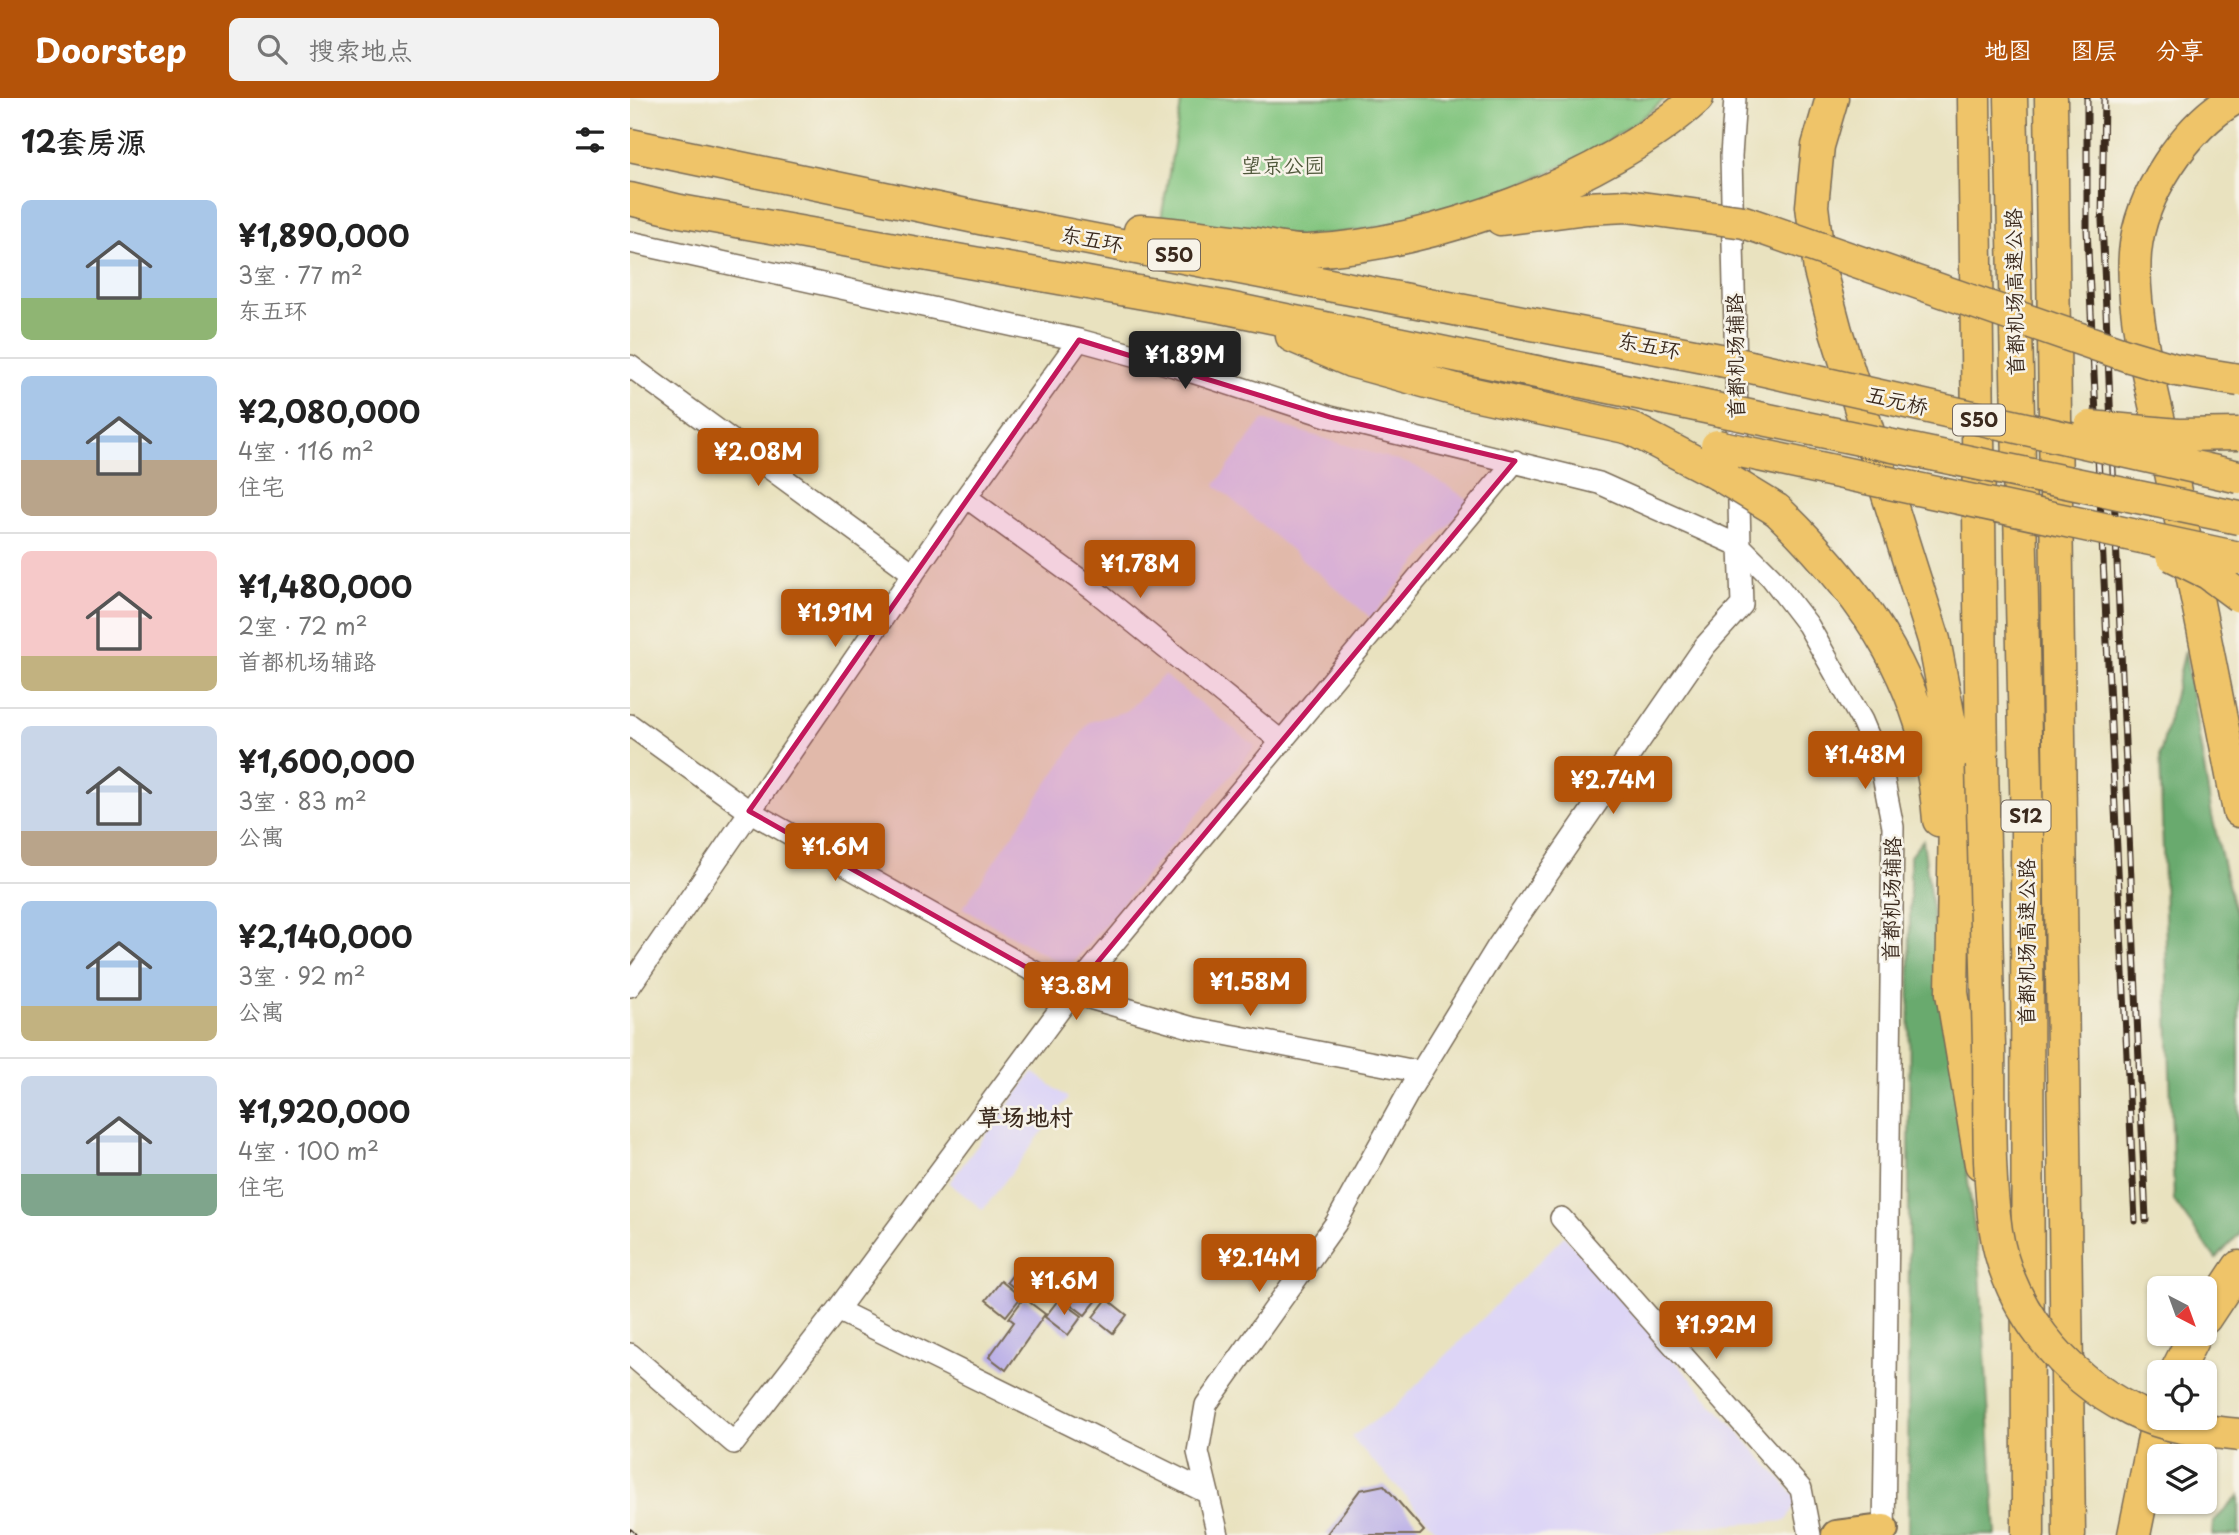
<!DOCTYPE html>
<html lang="zh">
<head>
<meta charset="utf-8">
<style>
	body { margin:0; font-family:"Playpen Sans","LXGW WenKai TC",sans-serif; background:#f2f2f2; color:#222; height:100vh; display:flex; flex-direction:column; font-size:26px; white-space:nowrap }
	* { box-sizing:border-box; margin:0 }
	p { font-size:23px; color:#767676 }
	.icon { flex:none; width:38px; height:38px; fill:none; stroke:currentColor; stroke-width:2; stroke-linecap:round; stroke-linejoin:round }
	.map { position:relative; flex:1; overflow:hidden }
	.drawer { display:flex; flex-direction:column; background:#fff; width:630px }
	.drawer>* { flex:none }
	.needle { width:46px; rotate:139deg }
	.buttons { position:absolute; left:1517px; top:1178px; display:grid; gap:14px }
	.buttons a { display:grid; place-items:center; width:70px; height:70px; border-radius:10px; background:#fff; box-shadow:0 2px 5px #0004; font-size:35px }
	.price { position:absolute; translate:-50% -60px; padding:0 16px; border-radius:7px; background:#b45309; color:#fff; font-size:23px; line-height:46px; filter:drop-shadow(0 2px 4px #0008) }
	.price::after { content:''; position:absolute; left:50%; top:42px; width:21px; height:16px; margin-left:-10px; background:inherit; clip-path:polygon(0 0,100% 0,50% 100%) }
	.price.active { background:#222; color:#fff }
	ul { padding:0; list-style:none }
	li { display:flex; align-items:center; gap:21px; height:175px; padding:0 21px }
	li+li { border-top:2px solid #e0e0e0 }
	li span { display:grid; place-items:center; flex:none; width:196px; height:140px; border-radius:10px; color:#555 }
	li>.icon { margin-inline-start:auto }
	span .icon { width:84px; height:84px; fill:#fffc; stroke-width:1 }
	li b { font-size:30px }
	h2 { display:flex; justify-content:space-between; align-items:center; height:84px; padding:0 21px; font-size:30px }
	header { display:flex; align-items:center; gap:42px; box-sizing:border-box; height:98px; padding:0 35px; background:#b45309; color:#fff }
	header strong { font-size:33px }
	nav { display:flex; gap:38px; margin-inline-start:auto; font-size:24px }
	.search { width:490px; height:63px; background:#f2f2f2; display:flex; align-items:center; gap:18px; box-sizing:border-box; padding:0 24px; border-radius:10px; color:#767676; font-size:26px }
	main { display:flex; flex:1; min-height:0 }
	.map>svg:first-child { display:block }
	.built { fill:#ddd5f6 }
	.green { fill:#82c57f; stroke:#5e784e; stroke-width:2 }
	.forest { fill:#69aa6e; stroke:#526a46; stroke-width:2 }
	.building { fill:#b9aee7 }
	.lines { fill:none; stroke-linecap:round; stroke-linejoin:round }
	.minor-casing { stroke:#786a56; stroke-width:24 }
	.major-casing { stroke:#786a56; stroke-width:32 }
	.highway-casing { stroke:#786a56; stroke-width:35 }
	.minor { stroke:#fff; stroke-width:21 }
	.major { stroke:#efc469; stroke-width:28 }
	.highway { stroke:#efc469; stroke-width:32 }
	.rail-casing { stroke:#3b2a1e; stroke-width:7 }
	.rail { stroke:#f7f3e8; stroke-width:4.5; stroke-dasharray:13; stroke-linecap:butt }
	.highway-bridge-casing { stroke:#786a56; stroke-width:35; stroke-linecap:butt }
	.highway-bridge { stroke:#efc469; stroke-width:32 }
	.marked { fill:#c2185b; fill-opacity:0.2; stroke:#c2185b; stroke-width:5; stroke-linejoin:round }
	.labels { text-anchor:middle; stroke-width:5; stroke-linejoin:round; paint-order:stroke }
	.shield { fill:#f7f3e8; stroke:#73665b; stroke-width:2 }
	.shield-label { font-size:19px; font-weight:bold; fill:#3b2a1e }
	.park-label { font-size:21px; fill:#50583b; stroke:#f7f3e8 }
	.street-label { font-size:21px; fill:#3b2a1e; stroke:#f7f3e8 }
	.quarter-label { font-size:24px; font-weight:bold; fill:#3b2a1e; stroke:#f7f3e8 }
</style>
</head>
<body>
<header>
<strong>Doorstep</strong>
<div class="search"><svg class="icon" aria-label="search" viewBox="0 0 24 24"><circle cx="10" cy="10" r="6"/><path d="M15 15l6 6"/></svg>搜索地点</div>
<nav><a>地图</a><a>图层</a><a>分享</a></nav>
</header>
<main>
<section class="drawer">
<h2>12套房源<svg class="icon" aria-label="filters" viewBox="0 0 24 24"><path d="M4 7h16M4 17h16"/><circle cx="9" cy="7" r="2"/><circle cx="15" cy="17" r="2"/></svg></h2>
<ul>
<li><span style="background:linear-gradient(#a9c7e8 70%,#8fb573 0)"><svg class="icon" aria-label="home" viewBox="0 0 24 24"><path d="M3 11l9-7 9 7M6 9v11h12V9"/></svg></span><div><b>¥1,890,000</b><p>3室 · 77 m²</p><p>东五环</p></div></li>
<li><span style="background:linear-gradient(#a9c7e8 60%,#b9a48a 0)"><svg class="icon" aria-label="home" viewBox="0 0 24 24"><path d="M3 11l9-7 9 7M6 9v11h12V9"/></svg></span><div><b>¥2,080,000</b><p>4室 · 116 m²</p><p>住宅</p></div></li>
<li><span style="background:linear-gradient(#f6c9c9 75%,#c2b280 0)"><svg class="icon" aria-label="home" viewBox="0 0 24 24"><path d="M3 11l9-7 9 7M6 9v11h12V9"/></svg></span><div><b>¥1,480,000</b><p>2室 · 72 m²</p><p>首都机场辅路</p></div></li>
<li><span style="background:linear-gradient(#c9d6e8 75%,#b9a48a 0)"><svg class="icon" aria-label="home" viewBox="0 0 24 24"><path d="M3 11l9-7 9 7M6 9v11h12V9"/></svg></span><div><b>¥1,600,000</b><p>3室 · 83 m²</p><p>公寓</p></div></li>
<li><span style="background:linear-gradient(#a9c7e8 75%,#c2b280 0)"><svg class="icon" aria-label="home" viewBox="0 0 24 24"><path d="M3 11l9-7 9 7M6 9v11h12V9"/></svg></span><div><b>¥2,140,000</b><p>3室 · 92 m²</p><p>公寓</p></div></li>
<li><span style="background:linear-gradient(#c9d6e8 70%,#7fa58c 0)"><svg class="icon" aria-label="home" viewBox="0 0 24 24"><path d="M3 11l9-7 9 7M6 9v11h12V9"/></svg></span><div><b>¥1,920,000</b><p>4室 · 100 m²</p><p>住宅</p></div></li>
</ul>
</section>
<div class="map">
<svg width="1609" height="1437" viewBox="0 0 1609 1437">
	<rect width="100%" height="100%" fill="#f7f3e8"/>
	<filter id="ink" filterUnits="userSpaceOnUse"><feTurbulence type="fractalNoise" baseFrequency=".0143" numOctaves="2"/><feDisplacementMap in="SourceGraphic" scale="14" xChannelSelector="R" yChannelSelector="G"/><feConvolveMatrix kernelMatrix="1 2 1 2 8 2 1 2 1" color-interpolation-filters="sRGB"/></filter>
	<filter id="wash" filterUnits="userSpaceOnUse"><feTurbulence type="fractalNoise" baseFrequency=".00686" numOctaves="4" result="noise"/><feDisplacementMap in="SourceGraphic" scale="28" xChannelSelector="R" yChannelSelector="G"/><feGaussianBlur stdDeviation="1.57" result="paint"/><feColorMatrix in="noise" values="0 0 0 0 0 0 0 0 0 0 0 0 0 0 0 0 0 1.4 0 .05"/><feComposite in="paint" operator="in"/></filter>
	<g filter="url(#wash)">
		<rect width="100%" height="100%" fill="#e9e2bf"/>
		<!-- built -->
		<path class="built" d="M633 322 785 368 839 402 741 520 585 387Z
			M534 577 625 648 438 870 333 810 459 624 497 613Z
			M403 974 438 1000 353 1112 319 1085Z
			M934 1138 1168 1401 1156 1423 1062 1429 1018 1437H811L721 1339 766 1308Z"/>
		<!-- green -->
		<path class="green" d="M552 0H1036C948 78 791 133 673 138 626 140 576 130 530 127Z"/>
		<!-- forest -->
		<path class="forest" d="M1555 553 1582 718 1609 832V1136L1586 1161 1544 1103 1530 657Z
			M1293 742 1350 1173 1366 1437H1278L1280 758Z
			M1609 1398V1437H1582L1583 1424Z"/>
		<g id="blocks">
			<!-- building -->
			<path class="building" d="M390 1167 408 1182 395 1199 387 1193 391 1188 387 1184 383 1189 377 1184Z
				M450 1179 472 1196 455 1217 434 1201Z
				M371 1183 391 1199 376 1218 356 1202Z
				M394 1200 415 1216 376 1272 359 1259 384 1224 379 1220Z
				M429 1201 452 1218 438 1237 415 1219Z
				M477 1201 497 1217 483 1235 463 1219Z
				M754 1387 794 1433 790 1437H696L730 1392Z"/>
		</g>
	</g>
	<g filter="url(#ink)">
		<use href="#blocks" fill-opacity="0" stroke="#786a56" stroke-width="2"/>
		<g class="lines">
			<defs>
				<path id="minor" d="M1105 0 1101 58 1110 448 1141 479 1178 527 1232 623 1251 668 1263 729 1254 1437
					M0 144 449 242 544 268 700 319 969 385 1110 448 1112 507 1075 548 868 848 781 990 706 1125 576 1307 568 1354 588 1437
					M0 268 283 475
					M336 399 464 492 652 644
					M0 627 119 713 442 895 563 930 791 974
					M0 888 336 399 449 242
					M931 1120 1171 1391 1180 1437
					M207 1212 578 1395
					M0 1256 104 1345 207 1212 442 895 885 363"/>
				<path id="major" d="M1206 1437 1254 1431"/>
				<path id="highway" d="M1202 0 1188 48 1182 108 1190 173 1206 233 1304 542 1326 657 1322 895 1351 1066
					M1344 0 1352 667
					M1381 0 1397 732 1398 1437
					M1421 0 1439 1437
					M1605 0C1555 29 1510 97 1505 155 1500 219 1527 311 1541 375 1565 487 1587 600 1609 713
					M0 47 355 121 1090 262
					M0 101 50 113 593 209 1090 312
					M871 121 957 110
					M510 133C549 136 587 141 626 146 643 149 661 154 678 153 803 147 975 83 1067 0
					M662 238 721 263 830 293 1000 330 1088 376
					M1147 412C1240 502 1299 590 1309 722
					M1575 1220 1609 1169
					M1546 1274 1565 1236
					M1504 1437 1530 1310"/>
			</defs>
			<!-- minor casing -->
			<use href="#minor" class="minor-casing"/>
			<!-- major casing -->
			<use href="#major" class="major-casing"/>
			<!-- highway casing -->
			<use href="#highway" class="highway-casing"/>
			<!-- minor -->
			<use href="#minor" class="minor"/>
			<!-- major -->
			<use href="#major" class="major"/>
			<!-- highway -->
			<use href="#highway" class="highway"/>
			<defs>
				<path id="rail" d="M1457 0V131L1505 1123
					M1474 0 1472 122 1516 1122
					M0 1434 3 1437"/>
			</defs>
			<!-- rail casing -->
			<use href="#rail" class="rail-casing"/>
			<!-- rail -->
			<use href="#rail" class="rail"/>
			<defs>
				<path id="highway-bridge" d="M957 110 997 108 1114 124 1499 258 1546 272 1609 282
					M1090 262 1609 379
					M1090 312 1609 420
					M1460 329 1548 337 1609 336
					M1087 348 1609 460
					M1088 376 1147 412
					M1542 457 1578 475 1609 498
					M1352 667C1354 761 1357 854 1359 948 1360 1009 1357 1073 1366 1133 1378 1210 1433 1278 1501 1312 1534 1329 1573 1333 1609 1337"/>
			</defs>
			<!-- highway-bridge casing -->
			<use href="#highway-bridge" class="highway-bridge-casing"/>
			<!-- highway-bridge -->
			<use href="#highway-bridge" class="highway-bridge"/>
		</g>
	</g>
	<!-- marked area -->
	<path class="marked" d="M449 242 700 319 885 363 442 895 119 713Z"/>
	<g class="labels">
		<!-- shield labels -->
		<g class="shield">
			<rect x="518" y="141.5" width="52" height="31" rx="5"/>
			<rect x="1323" y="306.5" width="52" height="31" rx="5"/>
			<rect x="1371.5" y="702.5" width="49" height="31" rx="5"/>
		</g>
		<g class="shield-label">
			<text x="544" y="164">S50</text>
			<text x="1349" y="329">S50</text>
			<text x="1396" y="725">S12</text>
		</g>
		<!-- park labels -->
		<g class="park-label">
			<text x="653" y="75">望京公园</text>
		</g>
		<!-- street labels -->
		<g class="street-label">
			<text transform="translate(462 142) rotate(11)" y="7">东五环</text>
			<text transform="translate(1385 194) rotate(-91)" y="7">首都机场高速公路</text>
			<text transform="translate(1019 248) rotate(11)" y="7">东五环</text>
			<text transform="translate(1106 258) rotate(-91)" y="7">首都机场辅路</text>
			<text transform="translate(1267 303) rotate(13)" y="7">五元桥</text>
			<text transform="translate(1262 801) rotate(-89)" y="7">首都机场辅路</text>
			<text transform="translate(1397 844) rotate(-90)" y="7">首都机场高速公路</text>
		</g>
		<!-- quarter labels -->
		<g class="quarter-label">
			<text x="395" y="1028">草场地村</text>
		</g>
	</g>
</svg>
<div class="buttons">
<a><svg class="needle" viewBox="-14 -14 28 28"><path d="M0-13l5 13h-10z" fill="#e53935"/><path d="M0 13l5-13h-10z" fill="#767676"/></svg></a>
<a><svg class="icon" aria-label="locate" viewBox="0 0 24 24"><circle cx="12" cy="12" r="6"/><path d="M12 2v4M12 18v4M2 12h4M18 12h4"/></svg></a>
<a><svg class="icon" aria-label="layers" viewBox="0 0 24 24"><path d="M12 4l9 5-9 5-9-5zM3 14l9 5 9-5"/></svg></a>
</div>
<b class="price active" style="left:555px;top:293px">¥1.89M</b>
<b class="price" style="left:128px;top:390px">¥2.08M</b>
<b class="price" style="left:510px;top:502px">¥1.78M</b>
<b class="price" style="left:205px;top:551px">¥1.91M</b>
<b class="price" style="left:1235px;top:693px">¥1.48M</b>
<b class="price" style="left:983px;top:718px">¥2.74M</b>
<b class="price" style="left:205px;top:785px">¥1.6M</b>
<b class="price" style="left:620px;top:920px">¥1.58M</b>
<b class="price" style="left:446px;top:924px">¥3.8M</b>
<b class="price" style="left:629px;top:1196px">¥2.14M</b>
<b class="price" style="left:434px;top:1219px">¥1.6M</b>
<b class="price" style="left:1086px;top:1263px">¥1.92M</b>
</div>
</main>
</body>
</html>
